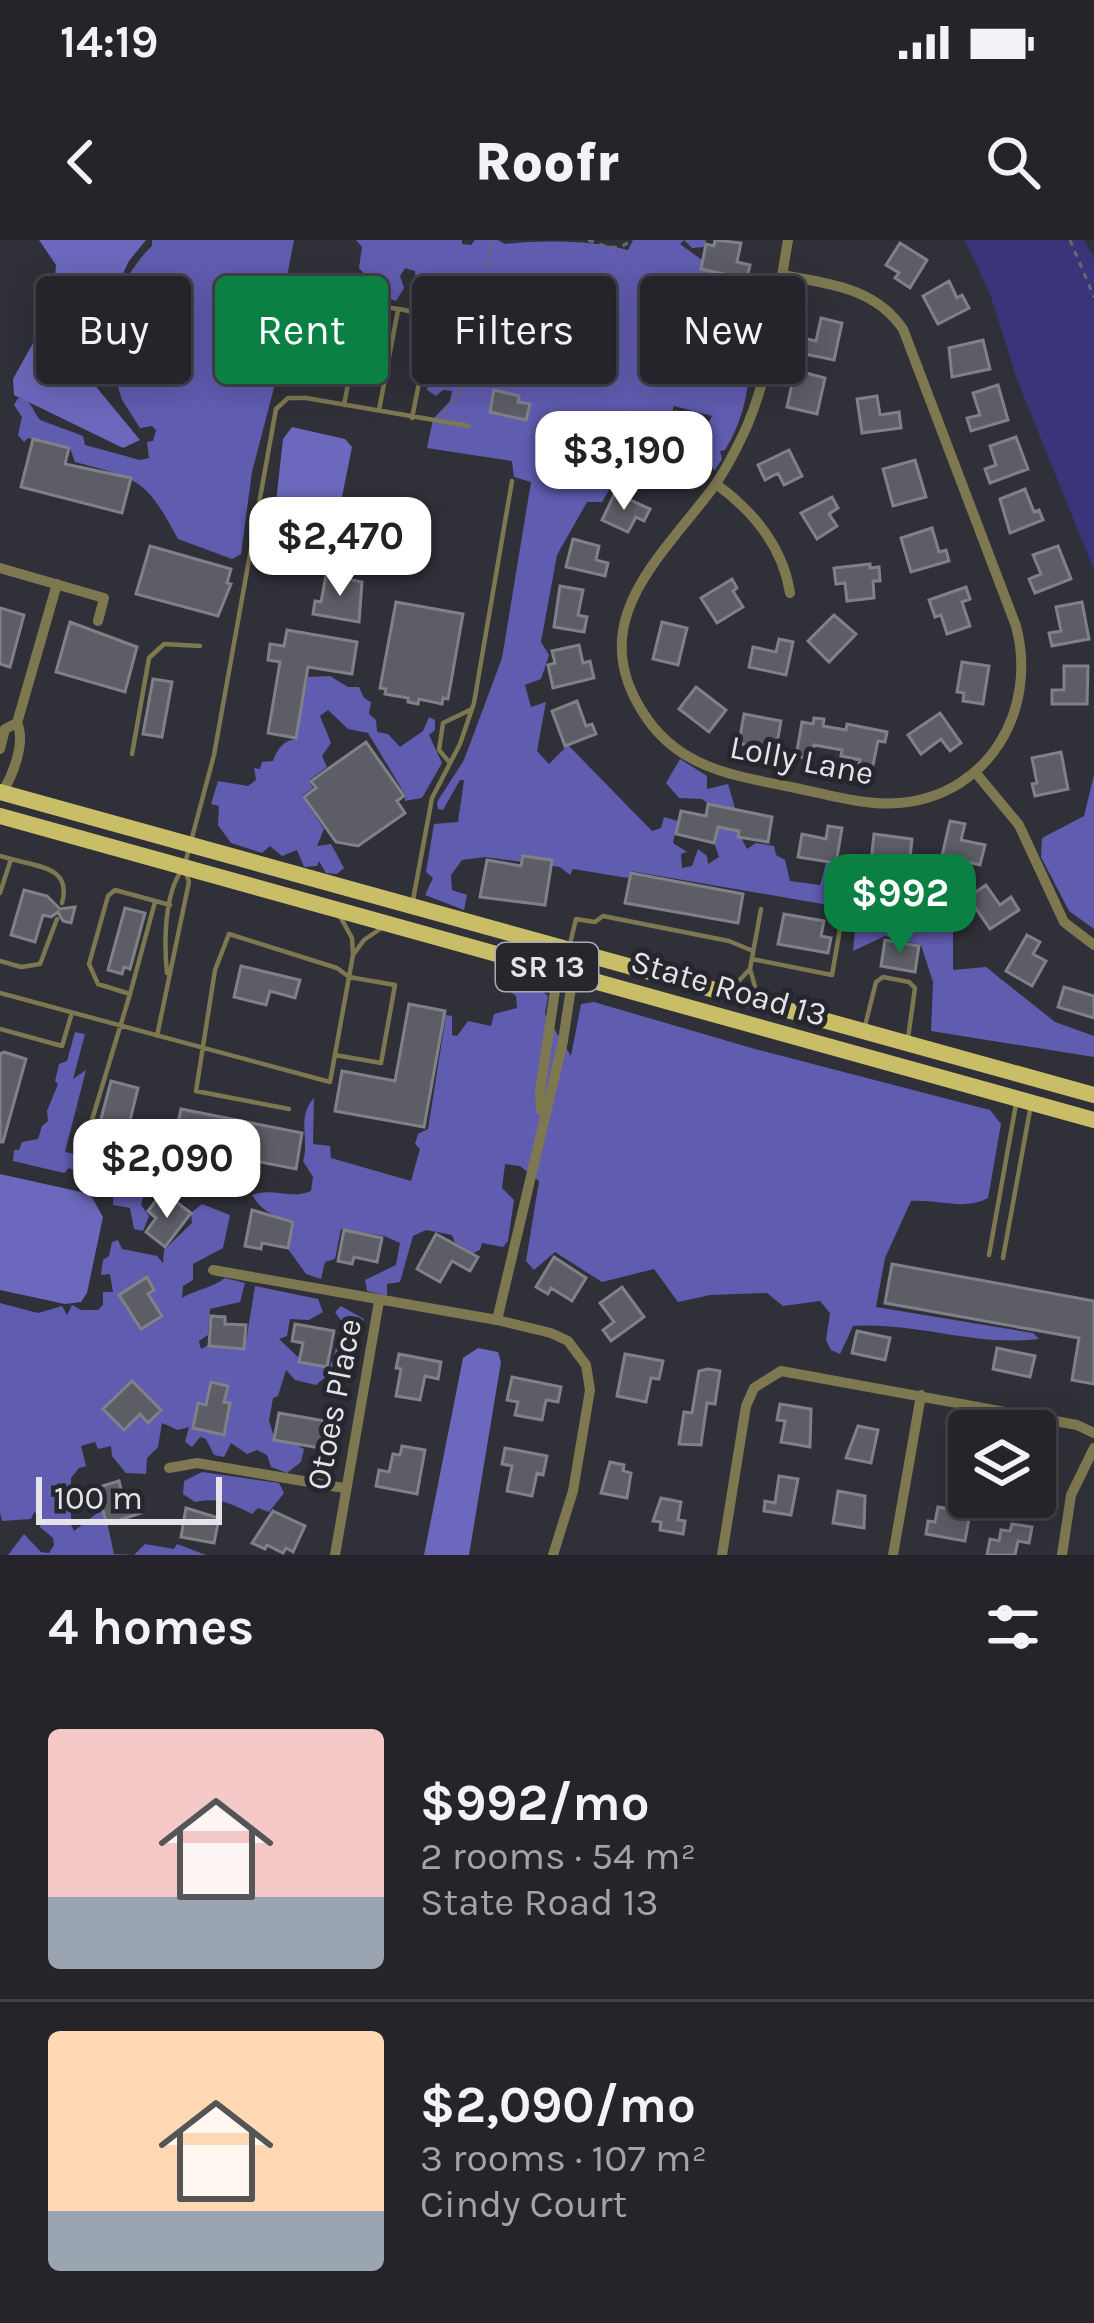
<!DOCTYPE html>
<html lang="en">
<head>
<meta charset="utf-8">
<style>
	body { margin:0; font-family:Karla,sans-serif; background:#303036; color:#f1f3f6; height:100vh; display:flex; flex-direction:column; font-size:45px; white-space:nowrap }
	* { box-sizing:border-box; margin:0 }
	p { font-size:39px; color:#a3a4a8 }
	.icon { flex:none; width:66px; height:66px; fill:none; stroke:currentColor; stroke-width:2; stroke-linecap:round; stroke-linejoin:round }
	.map { position:relative; height:1315px; overflow:hidden }
	.drawer { display:flex; flex-direction:column; background:#24242a; flex:1 }
	.drawer>* { flex:none }
	.guide { position:absolute; left:36px; top:36px; width:1023px; height:108px; display:flex; gap:24px }
	.buttons { position:absolute; left:948px; top:1170px; display:grid; gap:24px }
	.buttons a { display:grid; place-items:center; width:108px; height:108px; border-radius:12px; background:#24242a; box-shadow:0 6px 30px #0003,0 0 0 3px #414147; font-size:60px }
	.scale { position:absolute; left:36px; bottom:30px; width:186px; box-sizing:border-box; padding-left:12px; border:6px solid #e3e3e8; border-top:0; font-size:33px; line-height:42px; white-space:nowrap; color:#e3e3e8; -webkit-text-stroke:9px #26262d; paint-order:stroke }
	.price { position:absolute; translate:-50% -102px; padding:0 27px; border-radius:24px; background:#fff; color:#222; font-size:39px; line-height:78px; filter:drop-shadow(0 3px 6px #0008) }
	.price::after { content:''; position:absolute; left:50%; top:72px; width:36px; height:27px; margin-left:-18px; background:inherit; clip-path:polygon(0 0,100% 0,50% 100%) }
	.price.current { background:#0b8043; color:#fff }
	ul { padding:0; list-style:none }
	li { display:flex; align-items:center; gap:36px; height:300px; padding:0 48px }
	li+li { border-top:3px solid #414147 }
	li span { display:grid; place-items:center; flex:none; width:336px; height:240px; border-radius:12px; color:#555 }
	li>.icon { margin-inline-start:auto }
	span .icon { width:144px; height:144px; fill:#fffc; stroke-width:1 }
	li b { font-size:51px }
	h2 { display:flex; justify-content:space-between; align-items:center; height:144px; padding:0 48px; font-size:51px }
	.tag { padding:0 42px; border-radius:12px; background:#24242a; box-shadow:0 6px 30px #0003,0 0 0 3px #414147; font-size:42px; line-height:108px }
	.tag.current { background:#0b8043; color:#fff }
	.status { display:flex; justify-content:space-between; align-items:center; height:84px; padding:0 60px; background:#24242a; direction:ltr }
	.status svg { height:33px; fill:currentColor }
	header { display:flex; justify-content:space-between; align-items:center; height:156px; padding:0 48px; background:#24242a; font-size:54px; font-weight:800 }
	.map>svg:first-child { display:block }
	.green { fill:#3a347a }
	.forest { fill:#605cb0 }
	.water { fill:#6b68bd }
	.building { fill:#5c5d65; stroke:#808089; stroke-width:3 }
	.lines { fill:none; stroke-linecap:round; stroke-linejoin:round }
	.path { stroke:#68686f; stroke-width:3; stroke-dasharray:6 6; stroke-linecap:butt }
	.service { stroke:#7d7850; stroke-width:4.5 }
	.minor { stroke:#7d7850; stroke-width:10 }
	.primary { stroke:#c9be67; stroke-width:16 }
	.labels { text-anchor:middle; stroke-width:10; stroke-linejoin:round; paint-order:stroke }
	.shield { fill:#26262d; stroke:#aaaab0; stroke-width:3 }
	.shield-label { font-size:30px; font-weight:bold; fill:#e3e3e8 }
	.street-label { font-size:33px; fill:#e3e3e8; stroke:#26262d }
</style>
</head>
<body>
<div class="status"><b>14:19</b><svg viewBox="0 0 49 12"><path d="M0 12V9h3v3zM5 12V6h3v6zM10 12V3h3v9zM15 12V0h3v12zM26 1h20v11H26zM47 4h2v5h-2z"/></svg></div>
<header><svg class="icon" aria-label="back" viewBox="0 0 24 24"><path d="M15 5l-7 7 7 7"/></svg>Roofr<svg class="icon" aria-label="search" viewBox="0 0 24 24"><circle cx="10" cy="10" r="6"/><path d="M15 15l6 6"/></svg></header>
<div class="map">
<svg width="1094" height="1315" viewBox="0 0 1094 1315">
	<rect width="100%" height="100%" fill="#303038"/>
	<!-- green -->
	<path class="green" d="M965 0H1084L1094 17V330L1018 142 990 54Z"/>
	<!-- forest -->
	<path class="forest" d="M152 0H294L270 125 275 144 252 232 241 314 232 319 178 299C145 238 141 240 75 222L70 208 28 198 24 202 18 195 22 177 14 165 18 158C32 159 32 170 40 180L83 196 85 205 140 220 149 218 147 202 153 201 156 190 152 186 140 188 122 160 114 133H106L99 125 117 92 121 72 115 69 117 46C131 37 136 20 152 6Z
		M356 0H462V4L471 5 475 0H498L505 4C540 0 593 0 628 10L633 0H706L704 7 692 8 684 0 680 4 709 25 710 31 742 37 736 45 714 46 690 36 679 37 665 67 669 76H688L690 67 700 63 707 67 708 81 689 83 682 99 686 103 682 115 667 119 661 116 659 120 668 124 672 136 682 144 699 137 732 145 739 106 727 103 728 97 744 95 759 103 753 108C748 146 746 176 725 210L720 211 722 219 715 230 693 220V215H698L706 207 707 186 712 176 674 166 670 181 658 175 653 179 654 187 659 190C648 207 649 221 640 237L627 236 611 247 602 262H587L557 315 541 402 549 415 541 439 525 445 531 467 546 462 537 511 549 524 568 505 652 591 661 588 664 577 678 581 673 603 687 612 681 614 682 628 692 626 698 609 707 616 708 624 719 617 712 596 711 566 702 559 679 558 666 543 680 519 707 536V549L728 544 735 568 731 589 738 591 747 609 756 603 774 606 776 615 785 620 790 641 820 645 826 623 838 625 842 619 856 631 852 649 932 667 953 684V730L986 727 1055 782 1094 796V817L931 791 933 742 921 705 885 696 853 711 857 670 631 631 628 638 573 629 570 635 560 627 485 617 462 620 451 635 452 650 467 655 464 670 425 655 433 638 426 632 434 584 458 582 464 540H460L443 570 438 569 437 562 464 520 502 418 531 242 514 237 512 221 427 208 433 179 450 161 452 151 443 150 436 156 427 150 429 136C445 127 437 120 442 108H462L467 103 472 73 457 76C441 53 449 47 416 41L415 31 405 28 400 36 404 48 396 61 388 58 390 44 367 37 359 28 362 7Z
		M330 436 348 447H359L364 458 371 462 369 474 376 480 377 492 388 494 400 507 423 491 429 477 435 480V490L429 495 442 523 422 558 404 561 406 556 368 493 348 489 328 470 320 476 331 503 322 516 327 527 309 540 313 548 302 556 324 589 317 606 331 604 344 628 337 634 326 633 319 621 317 626 304 627 297 610 282 616 270 606 262 613 231 603 218 585 219 566 211 564 218 541 248 546 256 540 254 528 260 529 262 522 273 521C277 509 284 500 296 499L308 437Z
		M1094 535V689L1069 671 1041 617 1042 598 1084 576Z
		M513 741 537 746 548 756 545 774 571 816 581 764 594 762 755 809 990 870 1001 884 988 958C965 971 937 959 911 961L885 1018 876 1067 1033 1093 1039 1099C976 1107 916 1082 853 1086L840 1114 831 1110 826 1100 830 1073 820 1061 783 1066 767 1053 710 1055 678 1062 654 1029 602 1042 555 1012 534 1030 526 1021 539 941 520 926 505 924 502 948 514 960 508 1001 503 1007 482 1003 480 1010 473 1013 455 1003 452 995 426 990 413 996 400 1042 387 1044V1056L367 1051 365 1040 396 1025 400 1003 384 996 341 989 335 1019 325 1022 321 1039 306 1034 288 1009 295 981C275 977 263 973 252 955 272 947 291 960 311 951L313 937 303 921C310 899 296 878 314 858L313 904 330 906 331 918 411 941 420 909 415 904 418 894 428 889 446 775 452 776V795L457 796 468 781 491 786 494 774 517 768 516 756 509 751Z
		M75 792 85 794 73 839 86 830 65 912 134 926 145 914H157V936L165 938 153 945 147 943 141 965 149 976 143 991 134 989 130 968 113 965V944L107 938 92 934 89 937 69 928 64 933 13 921 14 910H19L22 902 38 899 42 886 48 881 47 871 58 844 55 841 59 824 67 821Z
		M202 964 230 975 223 1008 193 1024V1040L183 1046 182 1058C196 1049 211 1049 225 1038L245 1043 240 1062 210 1069 208 1095 199 1101 201 1109 208 1105 245 1108 255 1046 318 1059 323 1072 309 1080 290 1079 287 1096 279 1099 299 1118 330 1126 344 1085 335 1072 341 1066 364 1079 353 1127 333 1131 316 1145 295 1140 286 1130 278 1156 273 1158 269 1181 274 1196 293 1199V1203L304 1209 301 1222 287 1233 271 1227 267 1215 257 1210 247 1214 231 1203 224 1217 214 1215 206 1199 200 1197 192 1207 185 1202 189 1187 178 1190 162 1183 158 1207 147 1218 146 1234 126 1233 112 1216 111 1206 98 1209 95 1202 81 1206 86 1226 79 1228 71 1238V1285L74 1291 104 1268 114 1314 134 1315 145 1304 174 1309 177 1304 206 1315H8L24 1294 41 1312 49 1313 54 1305 53 1298 40 1287 41 1276 34 1272 31 1279 2 1281 0 1272V1063L38 1073 62 1066 67 1075 72 1065 81 1070H98L103 1065V1052H113L110 1034 101 1035 103 1020 109 1016 112 1002 118 1000 122 1009 157 1016 163 1023 164 1010 192 983 191 973Z
		M202 1232 279 1243 284 1253 269 1272 258 1268 252 1274C231 1264 220 1257 195 1262L183 1254 184 1241Z"/>
	<!-- water -->
	<path class="water" d="M39 0H146L129 21 117 46 91 134 93 143 140 200 123 208 14 155 13 139 52 69 56 25Z
		M292 187 345 199 352 207 340 267 334 278 275 271 283 199Z
		M0 934 90 954 103 977 87 1053 81 1062 65 1064 0 1050Z
		M478 1108 498 1112 501 1122 469 1315H424L463 1118Z"/>
	<!-- building -->
	<path class="building" d="M715 0 741 3 737 22 750 25 747 39 701 29 706 4 714 6Z
		M900 3 927 20 910 48 895 38 899 33 886 25Z
		M949 41 957 58 962 55 969 68 938 84 923 56Z
		M821 78 842 83 834 120 800 113 803 98 816 101Z
		M983 100 990 129 952 137 949 108Z
		M700 103 731 109 725 142 694 136Z
		M795 130 825 138 817 174 787 167Z
		M998 145 1008 180 971 191 967 178 980 175 973 153Z
		M494 150 519 156 518 162 530 164 526 180 490 172Z
		M877 156 880 175 899 172 901 188 862 193 857 159Z
		M676 172 702 177 695 214 669 209Z
		M1016 197 1028 229 990 243 985 229 996 225 990 206Z
		M33 199 69 208 65 224 131 238 122 273 21 247Z
		M789 210 802 236 784 245 778 233 765 240 758 225Z
		M915 220 926 257 893 266 883 229Z
		M1025 249 1034 272 1039 270 1043 280 1010 293 1000 259Z
		M615 253 650 269 644 281 636 277 628 292 602 280Z
		M832 257 838 268 829 274 837 286 817 299 801 273Z
		M932 288 939 312 946 310 949 321 911 332 901 298Z
		M573 299 599 306 596 320 608 323 605 336 566 327Z
		M150 306 231 329 227 343 231 344 218 376 136 354Z
		M1058 306 1071 339 1035 353 1029 339 1041 334 1033 315Z
		M870 324V328L879 327 880 341H873L874 358 847 361 845 343 836 344 834 328Z
		M326 335 362 342 359 382 313 374 315 361 321 362Z
		M732 339 737 348 733 351 743 367 717 383 701 358Z
		M560 346 583 350 578 375 587 377 584 392 554 387Z
		M966 347 970 359 962 362 970 386 947 394 941 375 935 377 929 360Z
		M396 362 463 374 448 459 443 458 442 464 419 459 418 464 408 462V458L385 454 386 449 380 448Z
		M1082 362 1089 399 1052 406 1049 393 1061 391 1056 367Z
		M0 368 24 375 10 427 0 424Z
		M834 375 856 394 829 422 808 401Z
		M70 382 137 407 125 452 56 432Z
		M662 382 687 388 678 425 653 419Z
		M287 390 357 402 352 434 308 427 296 498 268 493 280 422 268 420 270 404 284 406Z
		M779 399 793 402 786 435 749 427 753 407 776 412Z
		M579 405 583 423 590 421 594 438 553 448 548 425 555 423 552 411Z
		M962 422 989 426 983 464 963 461 964 453 957 452Z
		M1064 426H1088L1087 464H1052V450H1064Z
		M153 439 172 442 162 497 143 494Z
		M696 447 726 470 709 492 679 469Z
		M577 461 586 486 592 484 596 494 565 506 552 471Z
		M940 473 961 503 950 511 941 499 921 514 908 495Z
		M744 474 781 481 775 514 739 503Z
		M814 478 824 479 823 486 846 490 847 484 887 492 885 502 878 501 872 530 858 527 860 520 841 516 842 510 814 505 812 519 796 516 802 482 813 484Z
		M366 502 404 556 397 561 405 573 358 606 336 602 304 557 316 548 311 541Z
		M1061 512 1068 549 1035 556 1032 544 1037 543 1032 518Z
		M708 564 772 577 768 602 738 597 739 591 718 587 714 603 676 594 681 571 706 576Z
		M950 581 965 584 961 600 985 605 980 625 942 616Z
		M828 586 842 588 836 623 798 617 802 594 826 599Z
		M874 594 912 599 909 627 871 622Z
		M523 616 552 620 545 665 480 657 487 620 521 626Z
		M631 633 743 654 738 683 625 663Z
		M986 645 1000 665 1011 657 1019 670 990 689 968 657Z
		M24 650 47 656 60 669 75 667 71 683 63 681 58 672 51 677 43 675 35 702 11 695Z
		M125 668 145 673 130 729 124 727 122 734 108 730Z
		M784 674 824 681 821 696 831 698 828 713 778 704Z
		M1027 695 1040 702 1033 714 1046 721 1032 746 1006 731Z
		M885 700 919 706 915 732 881 726Z
		M241 726 300 740 295 758 270 751 266 765 234 757Z
		M1064 747 1094 756V778L1058 767Z
		M409 764 445 771 424 887 335 871 342 831 395 841Z
		M4 812 26 819 3 902H0V814Z
		M111 841 138 848 121 917 93 909Z
		M181 869 302 893 296 929 210 912 209 921 180 915 185 890 177 888Z
		M157 959 168 968 174 960 191 973 165 1007 146 992 156 978 148 971Z
		M252 970 293 982 288 1008 262 1003 261 1009 245 1006Z
		M344 990 382 998 377 1022 354 1017 352 1024 338 1021Z
		M436 994 478 1017 470 1031 452 1021 440 1042 417 1029Z
		M554 1017 586 1038 572 1061 551 1048 548 1054 536 1047Z
		M892 1024 1094 1061V1144L1072 1140 1079 1098 885 1063Z
		M147 1037 154 1050 148 1054 162 1076 141 1089 119 1055Z
		M622 1047 644 1077 611 1101 603 1090 614 1082 600 1063Z
		M211 1076 225 1077V1084L246 1085 244 1109 209 1106Z
		M295 1084 334 1091 327 1127 299 1122 303 1103 292 1101Z
		M857 1091 890 1098 885 1120 852 1113Z
		M997 1108 1035 1116 1030 1137 993 1129Z
		M399 1114 441 1122 438 1139 425 1136 420 1160 396 1156 401 1129 396 1128Z
		M625 1114 663 1121 659 1139 651 1138 646 1162 617 1156Z
		M708 1129 720 1131 715 1164 707 1163 701 1205 679 1204 684 1172 692 1173 699 1131Z
		M512 1137 561 1147 558 1162 546 1160 542 1180 515 1175 518 1162 507 1160Z
		M132 1141 161 1170 148 1183 140 1174 124 1190 103 1169Z
		M211 1142 228 1146 224 1162 230 1163 224 1195 193 1188 198 1163 206 1165Z
		M780 1164 811 1169 810 1207 781 1202 785 1181 777 1180Z
		M279 1173 325 1181 320 1208 274 1200Z
		M858 1186 878 1190 871 1223 846 1218Z
		M402 1206 425 1210 417 1254 376 1246 379 1230 389 1232 393 1214 400 1215Z
		M505 1208 547 1216 543 1235 537 1233 532 1256 507 1251 512 1226 502 1224Z
		M610 1222 624 1225 623 1231 631 1233 627 1258 601 1253Z
		M779 1236 798 1239 791 1275 764 1271 765 1261 775 1263Z
		M119 1241 124 1261 136 1257 141 1273 107 1284 96 1248Z
		M838 1251 865 1256 864 1288 833 1283Z
		M661 1258 681 1262 678 1280 685 1281 683 1294 660 1290 661 1282 653 1281Z
		M938 1267 970 1273 965 1301 926 1294 928 1281 935 1282Z
		M186 1268 219 1278 214 1303 181 1297Z
		M273 1271 305 1286 293 1312 286 1308 283 1313 267 1305 265 1309 252 1303Z
		M1012 1284 1032 1287 1029 1303 1018 1301 1015 1315H987L990 1299 999 1301 1001 1290 1010 1291Z"/>
	<g class="lines">
		<!-- path -->
		<path class="path" d="M588 0C605 6 617 13 631 0
			M1070 0 1094 57
			M443 172C491 128 476 57 493 0"/>
		<!-- service -->
		<path class="service" d="M344 165 362 71 369 66C388 68 418 68 431 83L412 178
			M379 170 398 70
			M132 514 149 418 164 404 200 406
			M450 523 439 510 443 483 472 469
			M0 616 11 619 0 653
			M11 619C39 627 72 627 62 663
			M186 620 214 515 276 169 288 158H306L469 186
			M413 660 432 558 460 504 474 463 512 241
			M155 662 130 754 98 744 89 724 108 656 115 650 170 665
			M570 704 576 679 595 682 603 676 729 701 753 711
			M353 715 364 700 383 687
			M752 719 832 735 841 683
			M0 721 21 727 40 724 57 679
			M167 733C164 704 164 654 182 630
			M733 747 750 729
			M0 753 330 842 353 715 352 698 341 678
			M758 757 750 729 761 669
			M865 786 876 742 883 737 909 742 915 748 908 798
			M0 789 62 806 71 776
			M157 796 189 642 186 633
			M289 869 196 851 215 730 229 694 337 728 349 737 395 745 381 823 335 815
			M82 913 130 754
			M989 1015 1016 864
			M1003 1018 1030 870"/>
		<!-- minor -->
		<path class="minor" d="M782 35C829 44 874 47 903 89L1016 386C1038 469 990 555 899 563 864 566 826 554 791 547 736 536 683 529 648 480 580 384 659 320 712 249 726 230 737 208 747 186 772 128 777 61 788 0
			M716 244C753 271 783 307 790 353
			M0 328 104 358 98 381
			M0 509 5 489 17 483
			M975 532 1019 585 1064 682 1094 705
			M2 553C13 535 26 502 17 483L57 344
			M541 870 540 851 556 744 565 732 569 709
			M213 1030 497 1080 551 1093 568 1101 586 1125 590 1150 573 1251 553 1315
			M497 1080 563 801 571 748 566 733
			M169 1228 197 1223 344 1248
			M335 1315 379 1061
			M722 1315 746 1166 754 1148 781 1131 1077 1185 1094 1193
			M893 1315 921 1155
			M1062 1315 1071 1255 1094 1208"/>
		<!-- primary -->
		<path class="primary" d="M0 552 1094 855
			M0 576 1094 880"/>
	</g>
	<g class="labels">
		<!-- shield labels -->
		<rect class="shield" x="496" y="703" width="102" height="48" rx="9"/>
		<g class="shield-label">
			<text x="547" y="737">SR 13</text>
		</g>
		<!-- street labels -->
		<g class="street-label">
			<text transform="translate(802 519) rotate(11)" y="12">Lolly Lane</text>
			<text transform="translate(729 747) rotate(16)" y="12">State Road 13</text>
			<text transform="translate(333 1164) rotate(-79)" y="12">Otoes Place</text>
		</g>
	</g>
</svg>
<div class="buttons">
<a><svg class="icon" aria-label="layers" viewBox="0 0 24 24"><path d="M12 4l9 5-9 5-9-5zM3 14l9 5 9-5"/></svg></a>
</div>
<div class="scale">100 m</div>
<b class="price" style="left:624px;top:273px">$3,190</b>
<b class="price" style="left:340px;top:359px">$2,470</b>
<b class="price current" style="left:900px;top:716px">$992</b>
<b class="price" style="left:167px;top:981px">$2,090</b>
<div class="guide">
<a class="tag">Buy</a>
<a class="tag current">Rent</a>
<a class="tag">Filters</a>
<a class="tag">New</a>
</div>
</div>
<section class="drawer">
<h2>4 homes<svg class="icon" aria-label="filters" viewBox="0 0 24 24"><path d="M4 7h16M4 17h16"/><circle cx="9" cy="7" r="2"/><circle cx="15" cy="17" r="2"/></svg></h2>
<ul>
<li><span style="background:linear-gradient(#f6c9c9 70%,#9aa5b1 0)"><svg class="icon" aria-label="home" viewBox="0 0 24 24"><path d="M3 11l9-7 9 7M6 9v11h12V9"/></svg></span><div><b>$992/mo</b><p>2 rooms · 54 m²</p><p>State Road 13</p></div></li>
<li><span style="background:linear-gradient(#ffd9b3 75%,#9aa5b1 0)"><svg class="icon" aria-label="home" viewBox="0 0 24 24"><path d="M3 11l9-7 9 7M6 9v11h12V9"/></svg></span><div><b>$2,090/mo</b><p>3 rooms · 107 m²</p><p>Cindy Court</p></div></li>
</ul>
</section>
</body>
</html>
